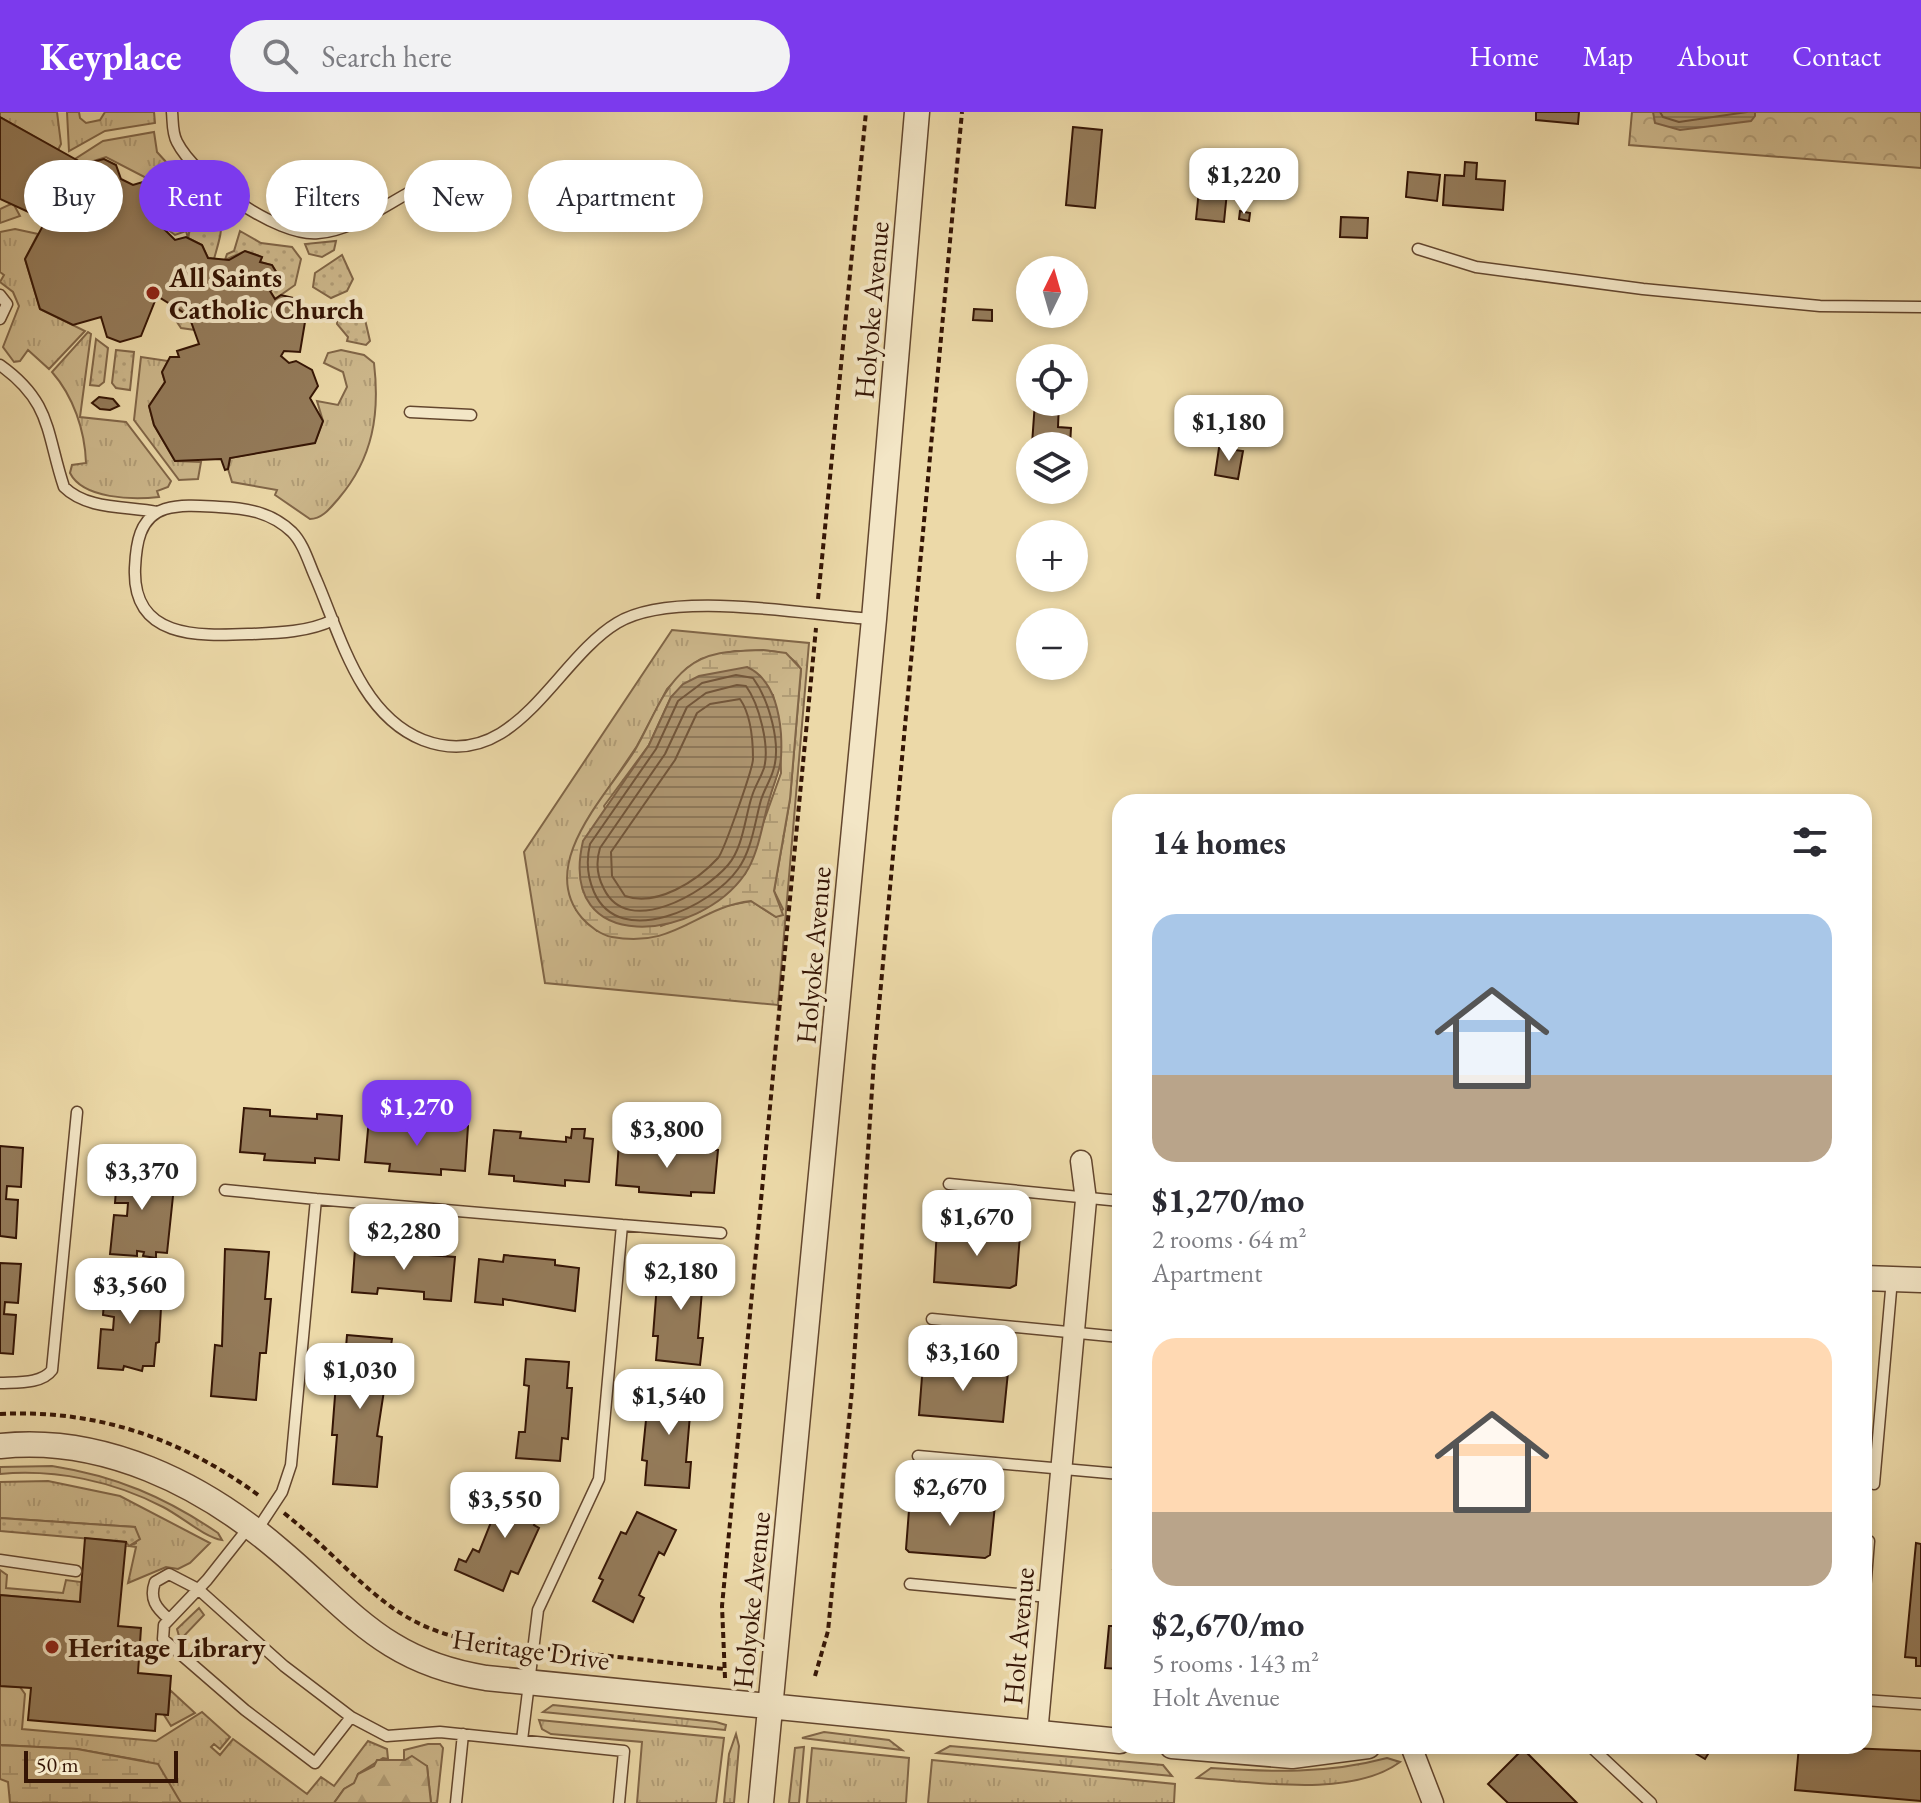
<!DOCTYPE html>
<html lang="en">
<head>
<meta charset="utf-8">
<style>
	body { margin:0; font-family:"EB Garamond",serif; background:#f2f2f3; color:#2b2b33; height:100vh; display:flex; flex-direction:column; font-size:30px; white-space:nowrap }
	* { box-sizing:border-box; margin:0 }
	p { font-size:26px; color:#7c7c81 }
	.icon { flex:none; width:44px; height:44px; fill:none; stroke:currentColor; stroke-width:2; stroke-linecap:round; stroke-linejoin:round }
	.map { position:relative; flex:1; overflow:hidden }
	.drawer { position:absolute; left:1112px; top:682px; width:760px; height:960px; display:flex; flex-direction:column; background:#fff; border-radius:24px; box-shadow:0 4px 12px #0003 }
	.drawer>* { flex:none }
	.guide { position:absolute; left:24px; top:48px; width:760px; height:72px; display:flex; gap:16px }
	.needle { width:52px; rotate:5deg }
	.fabs { position:absolute; left:1016px; top:144px; display:grid; gap:16px }
	.fabs a { display:grid; place-items:center; width:72px; height:72px; border-radius:50%; background:#fff; box-shadow:0 4px 12px #0003; font-size:40px }
	.scale { position:absolute; left:24px; bottom:20px; width:154px; box-sizing:border-box; padding-left:8px; border:4px solid #351505; border-top:0; font-size:22px; line-height:28px; white-space:nowrap; color:#351505; -webkit-text-stroke:6px #f3e6c6; paint-order:stroke }
	.price { position:absolute; translate:-50% -68px; padding:0 18px; border-radius:16px; background:#fff; color:#222; font-size:26px; line-height:52px; filter:drop-shadow(0 2px 4px #0008) }
	.price::after { content:''; position:absolute; left:50%; top:48px; width:24px; height:18px; margin-left:-12px; background:inherit; clip-path:polygon(0 0,100% 0,50% 100%) }
	.price.on { background:#7c3aed; color:#fff }
	ul { padding:0; list-style:none }
	li { display:grid; align-content:center; gap:16px; height:424px; padding:0 40px }
	li span { display:grid; place-items:center; height:248px; border-radius:24px; color:#555 }
	li>.icon { margin-inline-start:auto }
	span .icon { width:144px; height:144px; fill:#fffc; stroke-width:1 }
	li b { font-size:34px }
	h2 { display:flex; justify-content:space-between; align-items:center; height:96px; padding:0 40px; font-size:34px }
	.chip { padding:0 28px; border-radius:36px; background:#fff; box-shadow:0 4px 12px #0003; font-size:28px; line-height:72px }
	.chip.on { background:#7c3aed; color:#fff }
	header { display:flex; align-items:center; gap:48px; box-sizing:border-box; height:112px; padding:0 40px; background:#7c3aed; color:#fff }
	header strong { font-size:38px }
	nav { display:flex; gap:44px; margin-inline-start:auto; font-size:28px }
	.search { width:560px; height:72px; background:#f2f2f3; display:flex; align-items:center; gap:20px; box-sizing:border-box; padding:0 28px; border-radius:44px; color:#7c7c81; font-size:30px }
	.map>svg:first-child { display:block }
	.grass { fill:url(#grass-tufts); stroke:#816648; stroke-width:2; fill-rule:evenodd }
	.forest { fill:url(#forest-firs); stroke:#816648; stroke-width:2 }
	.wetland { fill:url(#wetland-marsh); stroke:#816648; stroke-width:2; fill-rule:evenodd }
	.park { fill:url(#park-crowns); stroke:#816648; stroke-width:2 }
	.garden { fill:url(#garden-dots); stroke:#816648; stroke-width:2 }
	.water { fill:url(#water-rules); stroke:#7e6246; stroke-width:2 }
	.lines { fill:none; stroke-linecap:round; stroke-linejoin:round }
	.shore { stroke:#72563b; stroke-width:2 }
	.building { fill:#947b5a; stroke:#351505; stroke-width:2 }
	.service-casing { stroke:#63462e; stroke-width:13 }
	.minor-casing { stroke:#63462e; stroke-width:23 }
	.tertiary-casing { stroke:#63462e; stroke-width:27 }
	.path { stroke:#351505; stroke-width:4; stroke-dasharray:6 4; stroke-linecap:butt }
	.service { stroke:#f3e6c6; stroke-width:10 }
	.minor { stroke:#f3e6c6; stroke-width:20 }
	.tertiary { stroke:#f3e6c6; stroke-width:24 }
	.poi-dot { fill:#8f2418; stroke:#f3e6c6; stroke-width:3 }
	.labels { text-anchor:middle; stroke-width:8; stroke-linejoin:round; paint-order:stroke }
	.poi-label { font-size:28px; font-weight:bold; fill:#351505; stroke:#f3e6c6; text-anchor:start }
	.street-label { font-size:28px; fill:#351505; stroke:#f3e6c6 }
</style>
</head>
<body>
<header>
<strong>Keyplace</strong>
<div class="search"><svg class="icon" aria-label="search" viewBox="0 0 24 24"><circle cx="10" cy="10" r="6"/><path d="M15 15l6 6"/></svg>Search here</div>
<nav><a>Home</a><a>Map</a><a>About</a><a>Contact</a></nav>
</header>
<div class="map">
<svg width="1921" height="1691" viewBox="0 0 1921 1691">
	<defs>
		<pattern id="grass-tufts" width="24" height="20" patternUnits="userSpaceOnUse" patternTransform="scale(2)"><rect width="24" height="20" fill="#cdb88c"/><path d="M3 7l-1-3M5 7V3M7 7l1-3M15 17l-1-3M17 17v-4M19 17l1-3" fill="none" stroke="#b19d77"/></pattern>
		<pattern id="forest-firs" width="22" height="20" patternUnits="userSpaceOnUse" patternTransform="scale(2)"><rect width="22" height="20" fill="#cdb88c"/><path d="M5 1l3.5 6h-7zM16 11l3.5 6h-7z" fill="#b19d77"/></pattern>
		<pattern id="wetland-marsh" width="20" height="14" patternUnits="userSpaceOnUse" patternTransform="scale(2)"><rect width="20" height="14" fill="#cdb88c"/><path d="M1 5h8M5 5V1M11 12h8M15 12V8" fill="none" stroke="#b19d77"/></pattern>
		<pattern id="park-crowns" width="20" height="18" patternUnits="userSpaceOnUse" patternTransform="scale(2)"><rect width="20" height="18" fill="#cdb88c"/><path d="M2 6a3 3 0 1 1 6 0M12 15a3 3 0 1 1 6 0" fill="none" stroke="#b19d77"/></pattern>
		<pattern id="garden-dots" width="8" height="8" patternUnits="userSpaceOnUse" patternTransform="scale(2)"><rect width="8" height="8" fill="#cdb88c"/><path d="M2 2h.1M6 6h.1" fill="none" stroke="#b19d77" stroke-width="1.8" stroke-linecap="round"/></pattern>
		<pattern id="water-rules" width="6" height="5" patternUnits="userSpaceOnUse" patternTransform="scale(2)"><rect width="6" height="5" fill="#ae9671"/><path d="M0 2.5h6" fill="none" stroke="#8e795b"/></pattern>
	</defs>
	<rect width="100%" height="100%" fill="#ecd9a8"/>
	<filter id="stains"><feTurbulence type="fractalNoise" baseFrequency=".0025" numOctaves="4"/><feColorMatrix values="0 0 0 0 .2 0 0 0 0 .09 0 0 0 0 .02 0 0 0 .5 -.17"/></filter>
	<radialGradient id="worn" r=".72"><stop offset=".6" stop-color="#630" stop-opacity="0"/><stop offset="1" stop-color="#630" stop-opacity=".3"/></radialGradient>
	<!-- grass -->
	<path class="grass" d="M0 0H57L61 32 58 38 0 5Z
		M67 0H79L80 6 86 11 100 8 105 0H154L155 11 105 19 69 39Z
		M154 20 157 40 197 84 188 126 186 119 175 123 167 117 171 107 160 73 106 45 84 52 75 47 103 29Z
		M13 91 20 104 0 111V97Z
		M15 117 38 122 25 147 40 197 85 219 49 257 28 238 20 249 14 250 3 235 19 194 13 180 0 170 4 163 0 160V120Z
		M88 220 91 222 80 305 126 310 171 369 168 375 157 379 159 385C133 388 83 387 70 361L72 353 86 351C85 318 73 284 52 260Z
		M341 238 364 243 374 251C380 302 373 346 339 386 331 395 323 407 310 407L275 383 277 378 232 370 228 357 230 346 315 330 323 309 317 289 338 293 347 275 343 260 324 251 328 241Z
		M141 245 168 249 162 260 165 270 149 294 154 313 175 349 201 350 198 367 179 368 134 308Z
		M672 518 809 531 778 893 545 871 524 740ZM735 539C759 539 786 533 801 557L790 687 774 779 783 797 776 805 751 789 597 819 576 798 589 705 637 634 667 577 687 556 701 547Z
		M52 1354C116 1364 165 1385 218 1421L222 1428C204 1425 181 1404 163 1395 113 1369 56 1357 0 1362V1355Z
		M48 1369 120 1384 210 1431 190 1451 178 1457 166 1455 128 1471 136 1435 129 1434 136 1431 135 1415 0 1406V1370Z
		M0 1458 7 1463 6 1476 63 1481 66 1468 81 1470 80 1490 0 1483Z
		M199 1496 204 1503 182 1526 179 1524 177 1517Z
		M0 1574 20 1575 25 1582 22 1617 156 1629 202 1600 230 1625 220 1637 214 1632 211 1635 220 1643 233 1627 307 1682 321 1665 334 1674 368 1629 387 1637 388 1647 383 1646 358 1662 355 1671 344 1677 334 1691H181L144 1649 77 1637 0 1633Z
		M170 1578 195 1601 171 1614 164 1603H168Z
		M553 1593 716 1610 726 1613 725 1618 543 1600Z
		M539 1608 724 1626 716 1691H637L642 1630 551 1622 542 1617Z
		M824 1620 889 1628 902 1638 802 1626Z
		M736 1622 739 1634 734 1691H724L729 1642Z
		M428 1632H440L443 1636 437 1691H431L427 1654 404 1648V1638Z
		M950 1634 1163 1653 1172 1664 937 1641Z
		M804 1635 799 1691H789L795 1636Z
		M812 1636 909 1646 906 1691H807Z
		M1387 1646 1400 1650C1352 1686 1254 1670 1197 1666L1211 1656C1272 1660 1327 1662 1387 1646Z
		M932 1648 1175 1672 1174 1691H928Z"/>
	<!-- forest -->
	<path class="forest" d="M412 1644 427 1654 431 1691H334L344 1677 354 1671 358 1662 374 1654 377 1648H405Z"/>
	<!-- wetland -->
	<path class="wetland" d="M763 538 786 541 801 557 790 687 774 779 783 803 776 805 751 789C697 795 675 837 612 825 601 823 589 814 582 806 536 752 608 682 635 638 651 611 662 576 687 556 709 538 737 539 763 538ZM773 583 780 615 781 661 745 762 701 799 661 814 604 694 649 633 671 585Z
		M0 1633 77 1637 158 1652 181 1691H10L8 1670 0 1667Z"/>
	<!-- park -->
	<path class="park" d="M1632 0H1921V56L1629 33Z"/>
	<!-- garden -->
	<path class="garden" d="M197 84C227 109 224 111 214 147L208 146 202 133 188 126Z
		M240 119 261 131 292 135 301 147 295 173 275 187 270 179 276 174 278 163 272 153 260 150 262 145 245 139 225 148 227 142 234 139Z
		M336 129 334 138 322 145 309 142 305 132Z
		M342 143 353 167 347 179 331 186 313 175 315 161Z
		M352 193 363 199 370 229 366 233 347 229 348 225 337 212 338 199Z
		M172 194 189 204 195 218 181 216 169 198Z
		M96 227 108 236 104 270 99 274 90 273Z
		M116 238 134 240 130 278 116 276 112 271Z
		M0 1406 135 1415 140 1427 129 1434 126 1430 0 1419Z"/>
	<!-- water -->
	<path class="water" d="M1653 0H1755V4L1751 9 1680 18 1655 11Z
		M747 555C772 566 779 596 781 622 783 661 777 658 768 692 762 714 758 743 745 762 699 829 556 846 583 729L649 633 671 585 683 572 699 564Z"/>
	<g class="lines">
		<!-- shore -->
		<path class="shore" d="M1660 0 1663 5 1679 10 1747 0
			M736 563 753 566C769 588 782 633 773 659 770 669 764 678 761 688 755 709 752 738 738 757 712 794 620 839 594 780 587 764 586 749 590 732L656 637 678 589 702 571Z
			M737 573 746 574C759 592 770 634 764 656 761 665 755 674 752 684 745 705 743 736 728 753 704 781 628 826 604 777 597 764 596 749 600 736L665 642 687 595 706 581Z
			M740 587C751 603 753 627 753 647 753 656 724 739 718 746 697 769 657 795 625 784L612 764 611 740 675 648 697 601 710 592Z"/>
	</g>
	<!-- building -->
	<path class="building" d="M1536 0H1579L1578 12 1536 8Z
		M0 5 84 52 104 47 116 53 121 67 133 73 146 69 158 75 168 108 164 117 175 128 186 125 202 133 208 146 229 148 245 139 262 145 260 150 272 153 278 163 276 174 270 179 275 187 281 183 293 186 306 204 300 240 284 239 281 244 289 251 296 249 312 258 318 274 310 286 323 309 315 331 230 346 228 357 225 358 221 347 175 349 154 313 149 294 165 270 162 260 170 245H179L177 239 199 232 189 204 157 184 141 224 120 230 107 225 101 205 73 213 40 197 25 147 46 108 0 87Z
		M1073 15 1102 18 1095 96 1066 93Z
		M1465 50 1477 51 1476 67 1505 69 1503 98 1443 93 1445 63 1464 64Z
		M1408 60 1440 63 1437 89 1406 85Z
		M1199 78 1227 80 1224 110 1196 107Z
		M1240 99 1250 101 1249 109 1239 107Z
		M1341 105 1368 106 1367 126 1340 125Z
		M974 197 992 198V209L973 208Z
		M99 285 113 287 119 294 110 298 100 297 92 291Z
		M1035 290H1059L1058 315 1071 316 1070 334 1032 332Z
		M1219 336 1243 339 1238 367 1215 363Z
		M244 996 270 998V1004L317 1007V1002L342 1004 339 1048 315 1046V1051L264 1048 265 1042 240 1040Z
		M369 1007 395 1009V1015L441 1018 442 1012 468 1014 465 1059 441 1057V1063L389 1059 390 1052 365 1050Z
		M572 1017H585L584 1026 593 1027 589 1070 565 1068V1074L514 1069V1064L489 1062 494 1018 521 1020 520 1026 566 1030V1025L571 1026Z
		M619 1030 646 1032 645 1037 718 1038 714 1081 691 1080V1084L639 1080V1075L616 1073Z
		M0 1034 23 1036 21 1075 7 1074 6 1087 18 1088 16 1126 0 1124Z
		M118 1052 152 1055 151 1063 175 1065 167 1141 156 1140V1146L143 1144 144 1140 137 1139V1144L110 1142 114 1103 127 1104 128 1091H115Z
		M937 1116 1020 1123 1016 1173 1010 1176 934 1170Z
		M380 1133 430 1137 429 1143 455 1145 451 1189 424 1187V1180L378 1176 377 1182 352 1180 355 1137 379 1139Z
		M225 1137 269 1140 265 1187H271L266 1241H260L256 1288 211 1284 215 1233 222 1234Z
		M504 1143 555 1148V1153L579 1156 575 1199 503 1187V1193L475 1190 479 1147 503 1150Z
		M665 1149 710 1153 709 1165 717 1166 716 1175H707V1179H702L698 1226H703L700 1253 656 1248 658 1224H653L657 1172 663 1173Z
		M0 1151 21 1152 18 1191 5 1190 4 1202 16 1203 13 1242 0 1241Z
		M106 1165 139 1169 138 1177 162 1179 159 1230 156 1231 154 1254H143L142 1259 124 1254 123 1258 98 1256 101 1217 113 1218 114 1205 103 1203Z
		M347 1223 392 1227 377 1324 382 1325 377 1375 333 1372 337 1323H332L336 1271 343 1272Z
		M526 1247 569 1250 567 1276H572L568 1327 562 1326 560 1349 516 1346 519 1320H525L529 1274 524 1273Z
		M923 1252 1008 1260 1003 1310 919 1303Z
		M654 1274 698 1277 695 1303H690L686 1350H691L689 1376 645 1373 647 1349 642 1348 647 1298H652Z
		M506 1373 544 1391 534 1413 539 1416 518 1462 511 1459 503 1479 455 1458 459 1447 466 1450 473 1437 479 1440Z
		M910 1385 995 1393 990 1443 985 1446 909 1440 906 1437Z
		M637 1400 676 1418 664 1443 659 1440 639 1483 644 1486 633 1510 593 1489 603 1468 599 1466 621 1420 626 1422Z
		M1118 1415H1120V1457H1113Z
		M85 1426 126 1430 118 1514 141 1516 138 1561 171 1564 168 1603 156 1602 155 1619 28 1608 31 1576 0 1574V1483L80 1490Z
		M1916 1431 1921 1432V1554H1916V1546L1905 1545Z
		M1120 1462V1557L1105 1556 1109 1514H1113V1479H1118Z
		M1683 1634H1713L1705 1647Z
		M1799 1634 1921 1639V1689L1795 1678Z
		M1523 1637 1577 1691H1508L1488 1672Z"/>
	<g class="lines">
		<defs>
			<path id="service" d="M172 0C173 10 172 21 177 30 195 66 277 125 318 121 351 119 385 93 414 78
				M1418 137 1476 155 1643 177 1820 194 1921 195
				M0 183 7 192 0 207
				M0 253C52 290 46 321 64 375 87 398 127 394 157 400
				M410 300 471 303
				M333 508C309 520 278 521 251 522 200 524 132 528 135 456 136 433 139 405 165 397 183 392 201 394 219 395 246 396 271 400 292 420 304 432 309 452 316 467 341 525 360 603 423 628 515 663 554 549 617 511 672 477 806 503 872 507
				M949 1072 1120 1089
				M225 1078 316 1087
				M622 1113 721 1121
				M932 1207 1120 1225
				M0 1271C17 1270 42 1272 52 1258L77 1000
				M918 1344 1120 1362
				M1874 1372 1892 1167
				M249 1415 207 1468 164 1513 163 1527 245 1598 315 1651 351 1605 387 1624 440 1620 624 1639 619 1691
				M257 1418 282 1380 291 1353 316 1087 622 1113 599 1367 538 1498 522 1628
				M0 1448 76 1459
				M910 1472 1049 1485
				M1864 1490 1869 1429
				M169 1507C156 1496 149 1487 155 1470L169 1462 198 1477 284 1554 351 1605
				M1864 1588 1921 1592
				M1590 1634 1651 1691
				M456 1691 463 1622"/>
			<path id="minor" d="M1037 1622 1086 1088 1081 1049
				M1411 1634 1433 1691"/>
			<path id="tertiary" d="M1864 1166 1921 1168
				M0 1334C103 1323 202 1372 278 1437 352 1499 384 1550 486 1566L1120 1629
				M1172 1634 1292 1644 1368 1634
				M761 1691 874 507 917 0"/>
		</defs>
		<!-- service casing -->
		<use href="#service" class="service-casing"/>
		<!-- minor casing -->
		<use href="#minor" class="minor-casing"/>
		<!-- tertiary casing -->
		<use href="#tertiary" class="tertiary-casing"/>
		<!-- path -->
		<path class="path" d="M818 487 866 0
			M0 1302C97 1297 183 1327 261 1385
			M284 1401C375 1474 391 1527 519 1534
			M548 1537 724 1557
			M815 1564 828 1519 852 1278 874 948 962 0
			M725 1566 722 1494 816 516"/>
		<!-- service -->
		<use href="#service" class="service"/>
		<!-- minor -->
		<use href="#minor" class="minor"/>
		<!-- tertiary -->
		<use href="#tertiary" class="tertiary"/>
	</g>
	<!-- markers -->
	<g class="poi-dot">
		<circle cx="153" cy="181" r="8"/>
		<circle cx="52" cy="1535" r="8"/>
	</g>
	<g class="labels">
		<!-- poi labels -->
		<g class="poi-label">
			<text x="169" y="175">All Saints<tspan x="169" dy="32">Catholic Church</tspan></text>
			<text x="68" y="1545">Heritage Library</text>
		</g>
		<!-- street labels -->
		<g class="street-label">
			<text transform="translate(871 198) rotate(-85)" y="10">Holyoke Avenue</text>
			<text transform="translate(813 843) rotate(-85)" y="10">Holyoke Avenue</text>
			<text transform="translate(751 1488) rotate(-84)" y="10">Holyoke Avenue</text>
			<text transform="translate(1018 1524) rotate(-85)" y="10">Holt Avenue</text>
			<text transform="translate(531 1537) rotate(8)" y="10">Heritage Drive</text>
		</g>
	</g>
	<rect width="100%" height="100%" filter="url(#stains)"/>
	<rect width="100%" height="100%" fill="url(#worn)"/>
</svg>
<div class="fabs">
<a><svg class="needle" viewBox="-14 -14 28 28"><path d="M0-13l5 13h-10z" fill="#e53935"/><path d="M0 13l5-13h-10z" fill="#7c7c81"/></svg></a>
<a><svg class="icon" aria-label="locate" viewBox="0 0 24 24"><circle cx="12" cy="12" r="6"/><path d="M12 2v4M12 18v4M2 12h4M18 12h4"/></svg></a>
<a><svg class="icon" aria-label="layers" viewBox="0 0 24 24"><path d="M12 4l9 5-9 5-9-5zM3 14l9 5 9-5"/></svg></a>
<a>+</a>
<a>−</a>
</div>
<div class="scale">50 m</div>
<b class="price" style="left:1244px;top:104px">$1,220</b>
<b class="price" style="left:1229px;top:351px">$1,180</b>
<b class="price on" style="left:417px;top:1036px">$1,270</b>
<b class="price" style="left:667px;top:1058px">$3,800</b>
<b class="price" style="left:142px;top:1100px">$3,370</b>
<b class="price" style="left:977px;top:1146px">$1,670</b>
<b class="price" style="left:404px;top:1160px">$2,280</b>
<b class="price" style="left:681px;top:1200px">$2,180</b>
<b class="price" style="left:130px;top:1214px">$3,560</b>
<b class="price" style="left:963px;top:1281px">$3,160</b>
<b class="price" style="left:360px;top:1299px">$1,030</b>
<b class="price" style="left:669px;top:1325px">$1,540</b>
<b class="price" style="left:950px;top:1416px">$2,670</b>
<b class="price" style="left:505px;top:1428px">$3,550</b>
<div class="guide">
<a class="chip">Buy</a>
<a class="chip on">Rent</a>
<a class="chip">Filters</a>
<a class="chip">New</a>
<a class="chip">Apartment</a>
</div>
<section class="drawer">
<h2>14 homes<svg class="icon" aria-label="filters" viewBox="0 0 24 24"><path d="M4 7h16M4 17h16"/><circle cx="9" cy="7" r="2"/><circle cx="15" cy="17" r="2"/></svg></h2>
<ul>
<li><span style="background:linear-gradient(#a9c7e8 65%,#b9a48a 0)"><svg class="icon" aria-label="home" viewBox="0 0 24 24"><path d="M3 11l9-7 9 7M6 9v11h12V9"/></svg></span><div><b>$1,270/mo</b><p>2 rooms · 64 m²</p><p>Apartment</p></div></li>
<li><span style="background:linear-gradient(#ffd9b3 70%,#b9a48a 0)"><svg class="icon" aria-label="home" viewBox="0 0 24 24"><path d="M3 11l9-7 9 7M6 9v11h12V9"/></svg></span><div><b>$2,670/mo</b><p>5 rooms · 143 m²</p><p>Holt Avenue</p></div></li>
</ul>
</section>
</div>
</body>
</html>
